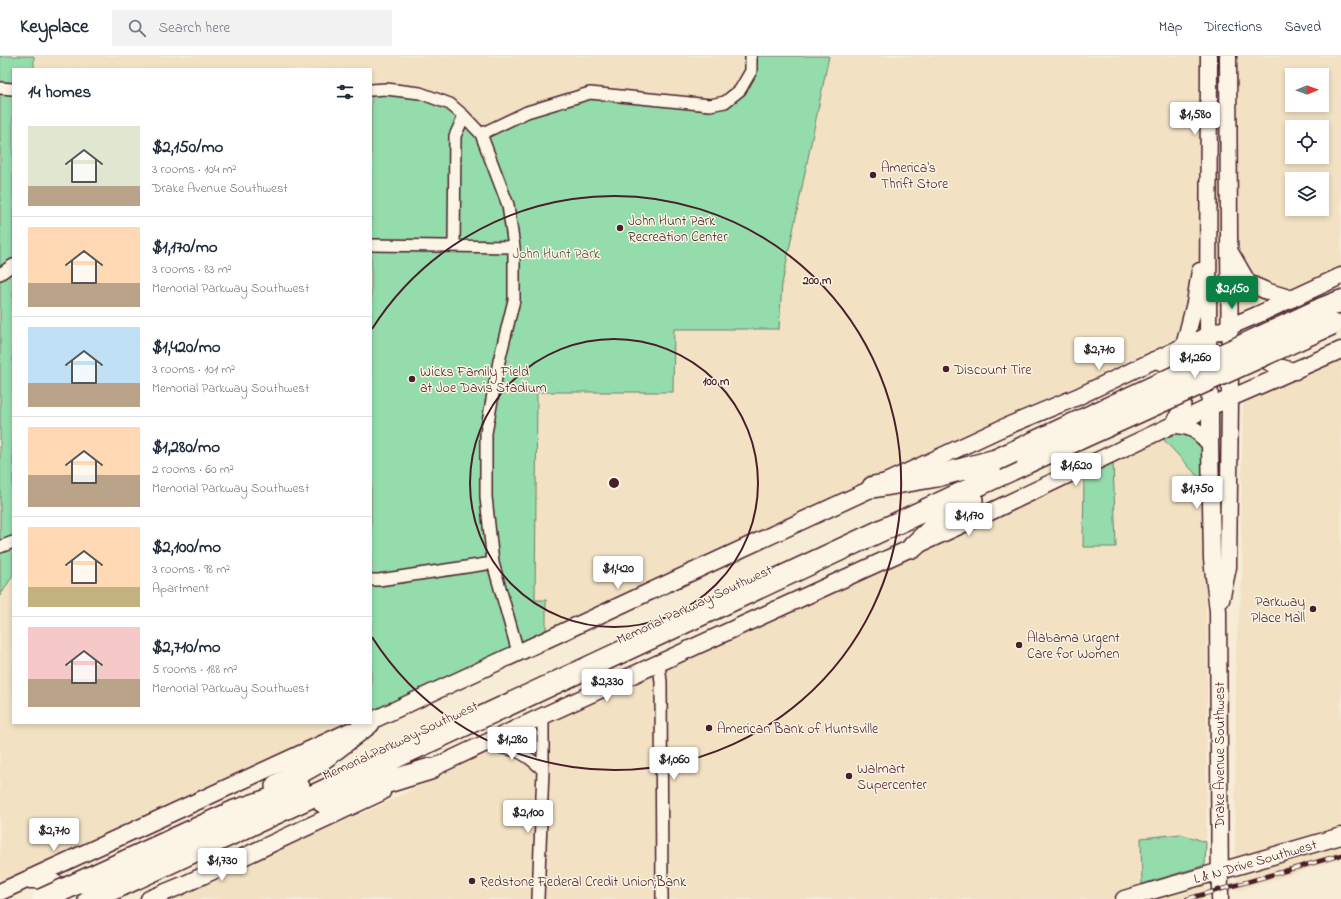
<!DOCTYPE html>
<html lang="en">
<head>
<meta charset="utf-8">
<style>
	body { margin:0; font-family:"Indie Flower",sans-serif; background:#f2f2f3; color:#1f2937; height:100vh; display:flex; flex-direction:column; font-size:15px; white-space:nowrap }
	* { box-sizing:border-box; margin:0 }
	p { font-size:13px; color:#747a83 }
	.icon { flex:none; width:22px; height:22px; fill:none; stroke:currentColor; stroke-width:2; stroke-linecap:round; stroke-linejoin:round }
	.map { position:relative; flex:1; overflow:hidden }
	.details { position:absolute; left:12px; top:12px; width:360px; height:656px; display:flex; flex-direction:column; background:#fff; border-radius:0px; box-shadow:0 2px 6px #0003 }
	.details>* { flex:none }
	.needle { width:26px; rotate:89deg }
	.tools { position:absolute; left:1285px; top:12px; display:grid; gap:8px }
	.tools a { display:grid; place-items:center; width:44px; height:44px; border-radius:0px; background:#fff; box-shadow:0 2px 6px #0003; font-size:20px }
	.price { position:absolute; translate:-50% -34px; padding:0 9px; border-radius:4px; background:#fff; color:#222; font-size:13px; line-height:26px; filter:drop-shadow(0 1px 2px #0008) }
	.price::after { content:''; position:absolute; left:50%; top:24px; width:12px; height:9px; margin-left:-6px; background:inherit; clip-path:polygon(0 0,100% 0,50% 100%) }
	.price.on { background:#0b8043; color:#fff }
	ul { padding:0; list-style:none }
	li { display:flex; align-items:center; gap:12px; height:100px; padding:0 16px }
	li+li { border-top:1px solid #e0e1e3 }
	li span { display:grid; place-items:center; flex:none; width:112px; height:80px; border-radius:0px; color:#555 }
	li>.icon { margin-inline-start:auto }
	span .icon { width:48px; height:48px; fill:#fffc; stroke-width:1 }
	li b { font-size:17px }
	h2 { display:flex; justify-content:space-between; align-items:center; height:48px; padding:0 16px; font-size:17px }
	header { display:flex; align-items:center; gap:24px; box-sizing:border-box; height:56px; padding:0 20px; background:#fff; border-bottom:1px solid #e0e1e3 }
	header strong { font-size:19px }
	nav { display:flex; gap:22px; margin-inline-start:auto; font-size:14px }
	.search { width:280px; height:36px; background:#f2f2f3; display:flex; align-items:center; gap:10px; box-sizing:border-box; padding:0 14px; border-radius:0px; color:#747a83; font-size:15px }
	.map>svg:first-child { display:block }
	.built { fill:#f2e1c3; fill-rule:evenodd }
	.green { fill:#94dcab; stroke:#6f7e6b }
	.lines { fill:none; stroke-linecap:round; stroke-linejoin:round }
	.street-casing { stroke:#4a1f2b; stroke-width:14 }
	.secondary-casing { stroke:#4a1f2b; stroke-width:19 }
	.highway-casing { stroke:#4a1f2b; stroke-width:24 }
	.street { stroke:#fcf5e5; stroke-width:11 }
	.secondary { stroke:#fcf5e5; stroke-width:16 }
	.highway { stroke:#fcf5e5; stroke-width:21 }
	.rail-casing { stroke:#4a1f2b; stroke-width:4.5 }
	.rail { stroke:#fcf5e5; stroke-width:3; stroke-dasharray:9; stroke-linecap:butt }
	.highway-bridge-casing { stroke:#4a1f2b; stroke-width:24; stroke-linecap:butt }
	.highway-bridge { stroke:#fcf5e5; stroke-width:21 }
	.ring { fill:none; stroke:#4a1f2b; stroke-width:2 }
	.poi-dot { fill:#4a1f2b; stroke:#fcf5e5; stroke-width:1.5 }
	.labels { text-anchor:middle; stroke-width:3; stroke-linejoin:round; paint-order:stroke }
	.poi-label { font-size:14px; fill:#4a1f2b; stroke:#fcf5e5; text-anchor:start }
	.park-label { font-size:14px; fill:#5c4e4b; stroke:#fcf5e5 }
	.street-label { font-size:14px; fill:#4a1f2b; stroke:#fcf5e5 }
	.centre { fill:#4a1f2b; stroke:#fcf5e5; stroke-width:2 }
	.ring-label { font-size:12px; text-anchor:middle; font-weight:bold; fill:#4a1f2b; stroke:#fcf5e5; stroke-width:3; stroke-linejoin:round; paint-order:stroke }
</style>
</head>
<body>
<header>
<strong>Keyplace</strong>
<div class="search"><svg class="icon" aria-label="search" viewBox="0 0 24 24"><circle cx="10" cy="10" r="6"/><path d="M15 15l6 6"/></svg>Search here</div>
<nav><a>Map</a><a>Directions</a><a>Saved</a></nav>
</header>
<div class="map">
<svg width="1341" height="843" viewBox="0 0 1341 843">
	<rect width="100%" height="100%" fill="#f7ecd6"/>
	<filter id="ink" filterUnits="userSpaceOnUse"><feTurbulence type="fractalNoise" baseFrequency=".025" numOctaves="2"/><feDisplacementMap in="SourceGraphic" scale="8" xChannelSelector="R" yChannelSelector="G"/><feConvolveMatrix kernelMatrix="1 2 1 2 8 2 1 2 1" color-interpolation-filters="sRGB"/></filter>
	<g filter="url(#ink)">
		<!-- built -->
		<path class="built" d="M35 0H751V15L725 46 481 78 371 34V13H35Z
			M829 0H1341V211L1177 281 1095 322 1003 361 546 573V544H535L537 336H673L674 273H778L782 228ZM1292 19H1322V49H1292ZM1292 71H1322V101H1292ZM1292 123H1322V153H1292Z
			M1341 300V771L1235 802 1236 592 1243 517 1241 468 1243 349 1249 343Z
			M1163 383 1204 427 1207 622 1206 786 1181 778 1142 782V828L1205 809V843H166L287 785 369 755 531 674 657 618 758 568 1084 420 1083 491H1116L1113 405Z
			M13 519V667H344L105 777 0 827V540Z
			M1341 789V803L1237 835V824L1241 819Z"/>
		<!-- green -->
		<path class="green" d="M0 0H34V13H13V519L0 540Z
			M751 0H829L782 228 779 273H674L673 336H537L535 544H546V583L371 665V34L450 48 482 78 590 37 710 49 740 34Z
			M1185 375 1204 390V427L1163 383 1178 376Z
			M1113 405 1116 491H1083L1084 420Z
			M1181 778 1206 786 1205 809 1142 828 1141 782Z"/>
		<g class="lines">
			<defs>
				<path id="street" d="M0 32 13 33
					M371 34 386 33 420 37 450 48 464 60 481 78 508 149 514 191V244L499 305 486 377V441L493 507 518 596
					M481 78 527 56 590 37 710 49 725 46 740 34 751 15V0
					M371 189 514 191
					M454 190 455 80 464 60
					M0 218 13 209
					M0 491 13 486
					M371 524H379L493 507
					M659 608 661 626 662 843
					M484 689C514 693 521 693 543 714
					M538 843 543 714V660"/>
				<path id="secondary" d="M1209 0 1208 279 1210 351V388L1212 503 1218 555 1220 843
					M1230 196 1248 227 1269 236 1292 243
					M1184 290 1195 247 1200 215
					M1258 292C1263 308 1280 312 1295 315
					M1154 304C1160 306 1167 306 1172 310 1183 318 1184 338 1182 351 1180 357 1176 363 1173 369
					M1173 369C1192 369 1198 375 1210 388
					M1221 544 1228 511 1230 343 1228 0
					M371 665 1000 373 1077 341 1184 290 1257 259 1341 220
					M420 718 543 660 992 455 1210 351 1341 294
					M29 824C49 824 60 823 69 843
					M0 836 350 675
					M149 843 183 829 382 736
					M1124 843 1341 780"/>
				<path id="highway" d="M1321 253 1341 245
					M873 431 937 420 996 404
					M913 491 943 463 972 444
					M276 730 317 707 369 667
					M323 746 430 713
					M126 805 235 755 274 742 299 731
					M135 823 1028 406"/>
			</defs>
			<!-- street casing -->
			<use href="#street" class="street-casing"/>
			<!-- secondary casing -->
			<use href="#secondary" class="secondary-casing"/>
			<!-- highway casing -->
			<use href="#highway" class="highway-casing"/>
			<!-- street -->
			<use href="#street" class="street"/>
			<!-- secondary -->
			<use href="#secondary" class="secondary"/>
			<!-- highway -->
			<use href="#highway" class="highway"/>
			<defs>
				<path id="rail" d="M1187 843 1341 799"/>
			</defs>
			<!-- rail casing -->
			<use href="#rail" class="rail-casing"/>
			<!-- rail -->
			<use href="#rail" class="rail"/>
			<defs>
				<path id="highway-bridge" d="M996 404 1321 253
					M1028 406 1332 268
					M43 843 126 805
					M91 843 135 823"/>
			</defs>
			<!-- highway-bridge casing -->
			<use href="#highway-bridge" class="highway-bridge-casing"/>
			<!-- highway-bridge -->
			<use href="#highway-bridge" class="highway-bridge"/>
		</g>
	</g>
	<!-- distance rings -->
	<g class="ring">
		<circle cx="614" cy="427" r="144"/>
		<path d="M372 273A287 287 0 1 1 372 581"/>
	</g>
	<!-- markers -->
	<g class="poi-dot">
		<circle cx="873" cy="119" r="4"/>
		<circle cx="620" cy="172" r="4"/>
		<circle cx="946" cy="313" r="4"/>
		<circle cx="412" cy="323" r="4"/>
		<circle cx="1313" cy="553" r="4"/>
		<circle cx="1019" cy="589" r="4"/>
		<circle cx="709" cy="672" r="4"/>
		<circle cx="849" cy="720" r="4"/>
		<circle cx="472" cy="825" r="4"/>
	</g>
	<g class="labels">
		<!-- poi labels -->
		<g class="poi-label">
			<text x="881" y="116">America's<tspan x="881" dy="16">Thrift Store</tspan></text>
			<text x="628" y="169">John Hunt Park<tspan x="628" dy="16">Recreation Center</tspan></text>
			<text x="954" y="318">Discount Tire</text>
			<text x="420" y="320">Wicks Family Field<tspan x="420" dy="16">at Joe Davis Stadium</tspan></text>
			<text x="1305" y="550" text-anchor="end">Parkway<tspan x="1305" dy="16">Place Mall</tspan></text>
			<text x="1027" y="586">Alabama Urgent<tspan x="1027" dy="16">Care for Women</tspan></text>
			<text x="717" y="677">American Bank of Huntsville</text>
			<text x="857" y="717">Walmart<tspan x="857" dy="16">Supercenter</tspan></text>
			<text x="480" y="830">Redstone Federal Credit Union;Bank</text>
		</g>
		<!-- park labels -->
		<g class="park-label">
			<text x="556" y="202">John Hunt Park</text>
		</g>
		<!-- street labels -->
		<g class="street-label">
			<text transform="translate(694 548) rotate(-25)" y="5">Memorial Parkway Southwest</text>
			<text transform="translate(400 684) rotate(-25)" y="5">Memorial Parkway Southwest</text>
			<text transform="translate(1219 699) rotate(-90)" y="5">Drake Avenue Southwest</text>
			<text transform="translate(1255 805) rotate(-16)" y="5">L &amp; N Drive Southwest</text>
		</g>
	</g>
	<circle cx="614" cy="427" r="6" class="centre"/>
	<g class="ring-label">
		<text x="817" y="228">200 m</text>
		<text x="716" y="329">100 m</text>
	</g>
</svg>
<div class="tools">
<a><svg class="needle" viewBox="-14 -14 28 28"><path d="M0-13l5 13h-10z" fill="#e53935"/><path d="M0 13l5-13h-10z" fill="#747a83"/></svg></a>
<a><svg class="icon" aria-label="locate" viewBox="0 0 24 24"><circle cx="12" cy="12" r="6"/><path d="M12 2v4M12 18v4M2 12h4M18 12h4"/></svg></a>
<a><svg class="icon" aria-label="layers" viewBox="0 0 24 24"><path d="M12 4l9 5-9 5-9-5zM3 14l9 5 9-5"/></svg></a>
</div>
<b class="price" style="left:1195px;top:80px">$1,580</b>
<b class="price on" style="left:1232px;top:254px">$2,150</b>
<b class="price" style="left:1099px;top:315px">$2,710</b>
<b class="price" style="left:1195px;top:323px">$1,260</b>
<b class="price" style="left:1076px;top:431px">$1,620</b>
<b class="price" style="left:1197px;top:454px">$1,750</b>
<b class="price" style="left:969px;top:481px">$1,170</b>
<b class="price" style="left:618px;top:534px">$1,420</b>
<b class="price" style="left:607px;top:647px">$2,330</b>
<b class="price" style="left:512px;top:705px">$1,280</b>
<b class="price" style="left:674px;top:725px">$1,060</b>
<b class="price" style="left:528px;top:778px">$2,100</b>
<b class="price" style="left:54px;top:796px">$2,710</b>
<b class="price" style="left:222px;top:826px">$1,730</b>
<section class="details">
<h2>14 homes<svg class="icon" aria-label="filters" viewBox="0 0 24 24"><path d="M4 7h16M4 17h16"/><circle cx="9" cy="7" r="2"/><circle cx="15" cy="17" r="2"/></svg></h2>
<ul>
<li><span style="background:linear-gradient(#dfe7d0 75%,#b9a48a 0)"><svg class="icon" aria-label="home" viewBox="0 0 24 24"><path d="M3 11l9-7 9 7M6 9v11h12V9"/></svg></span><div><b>$2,150/mo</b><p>3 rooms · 104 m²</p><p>Drake Avenue Southwest</p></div></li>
<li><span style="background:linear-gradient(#ffd9b3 70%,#b9a48a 0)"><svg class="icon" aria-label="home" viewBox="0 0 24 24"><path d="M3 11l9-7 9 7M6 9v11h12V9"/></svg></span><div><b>$1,170/mo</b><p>3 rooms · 83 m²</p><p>Memorial Parkway Southwest</p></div></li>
<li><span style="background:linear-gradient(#bfe0f5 70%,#b9a48a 0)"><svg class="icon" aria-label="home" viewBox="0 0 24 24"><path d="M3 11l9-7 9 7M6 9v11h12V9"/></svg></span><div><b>$1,420/mo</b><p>3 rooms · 101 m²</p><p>Memorial Parkway Southwest</p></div></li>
<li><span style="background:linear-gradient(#ffd9b3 60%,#b9a48a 0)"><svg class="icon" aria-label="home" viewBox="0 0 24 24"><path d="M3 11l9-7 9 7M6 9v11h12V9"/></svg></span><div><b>$1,280/mo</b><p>2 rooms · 60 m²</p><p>Memorial Parkway Southwest</p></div></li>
<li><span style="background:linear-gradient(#ffd9b3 75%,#c2b280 0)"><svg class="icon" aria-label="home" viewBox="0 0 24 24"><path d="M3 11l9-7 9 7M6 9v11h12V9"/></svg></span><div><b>$2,100/mo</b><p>3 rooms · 98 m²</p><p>Apartment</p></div></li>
<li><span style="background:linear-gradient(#f6c9c9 65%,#b9a48a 0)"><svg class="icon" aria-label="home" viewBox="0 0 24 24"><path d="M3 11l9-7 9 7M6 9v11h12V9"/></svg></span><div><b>$2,710/mo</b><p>5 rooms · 188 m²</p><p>Memorial Parkway Southwest</p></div></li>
</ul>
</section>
</div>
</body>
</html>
